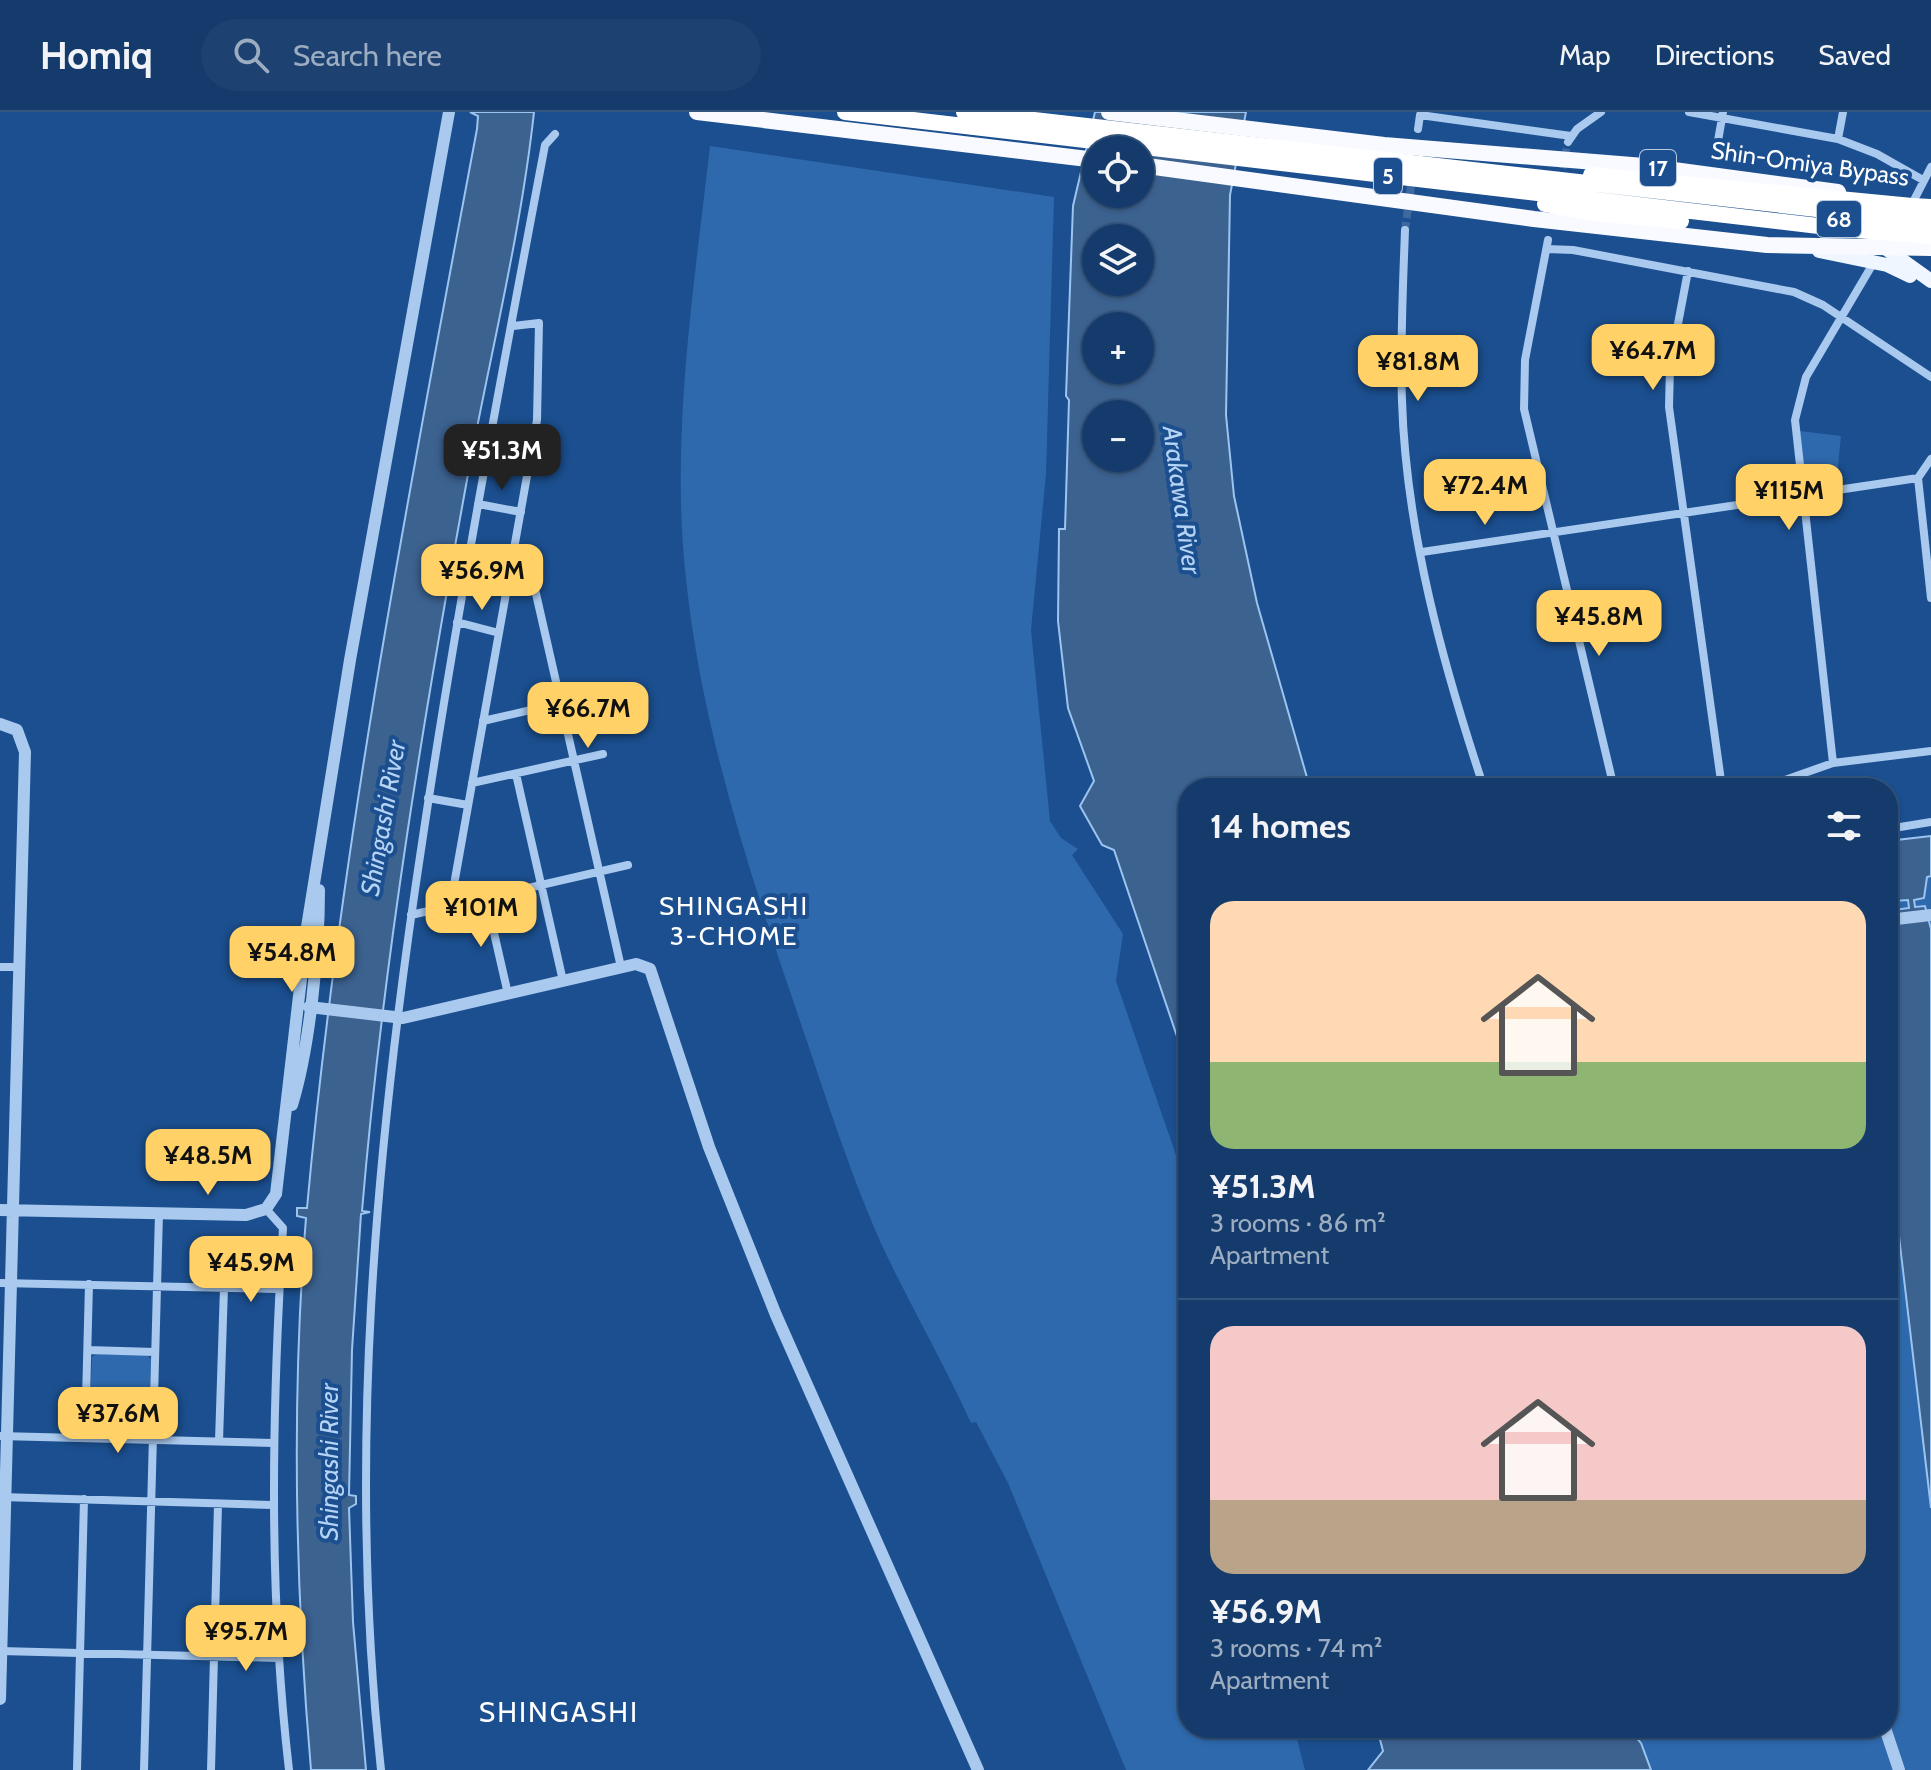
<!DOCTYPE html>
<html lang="en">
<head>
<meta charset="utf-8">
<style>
	body { margin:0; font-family:Cabin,sans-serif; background:#1d4271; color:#f1f3f6; height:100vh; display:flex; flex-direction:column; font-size:30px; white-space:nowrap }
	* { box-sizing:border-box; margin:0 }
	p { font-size:26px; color:#9dadc1 }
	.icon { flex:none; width:44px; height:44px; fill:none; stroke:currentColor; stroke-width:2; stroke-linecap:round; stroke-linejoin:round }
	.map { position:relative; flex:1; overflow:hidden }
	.drawer { position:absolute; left:1178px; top:666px; width:720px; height:960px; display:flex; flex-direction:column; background:#143b6b; border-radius:32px; box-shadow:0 2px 6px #0004,0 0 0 2px #33557e }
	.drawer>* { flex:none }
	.tools { position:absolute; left:1082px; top:24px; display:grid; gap:16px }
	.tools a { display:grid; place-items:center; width:72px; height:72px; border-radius:50%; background:#143b6b; box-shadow:0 2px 6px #0004,0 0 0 2px #33557e; font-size:40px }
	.price { position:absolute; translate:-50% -68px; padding:0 18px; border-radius:16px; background:#ffd166; color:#111; font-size:26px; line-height:52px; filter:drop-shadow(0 2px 4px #0008) }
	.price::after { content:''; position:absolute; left:50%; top:48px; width:24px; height:18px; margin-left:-12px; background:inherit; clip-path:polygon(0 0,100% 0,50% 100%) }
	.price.on { background:#222; color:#fff }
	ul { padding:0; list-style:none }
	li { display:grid; align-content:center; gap:16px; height:424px; padding:0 32px }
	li+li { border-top:2px solid #33557e }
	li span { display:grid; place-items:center; height:248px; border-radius:24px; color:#555 }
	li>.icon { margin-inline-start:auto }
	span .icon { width:144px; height:144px; fill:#fffc; stroke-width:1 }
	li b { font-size:34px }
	h2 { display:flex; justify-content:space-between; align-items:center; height:96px; padding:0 32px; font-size:34px }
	header { display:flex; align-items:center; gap:48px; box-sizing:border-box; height:112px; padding:0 40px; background:#143b6b; border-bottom:2px solid #33557e }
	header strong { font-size:38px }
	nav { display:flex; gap:44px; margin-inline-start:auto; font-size:28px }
	.search { width:560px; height:72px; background:#1d4271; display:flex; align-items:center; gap:20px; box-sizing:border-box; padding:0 28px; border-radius:44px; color:#9dadc1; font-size:30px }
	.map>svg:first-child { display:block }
	.green { fill:#2e69ad }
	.water { fill:#3c6290; stroke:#9cc4f0; stroke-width:2; fill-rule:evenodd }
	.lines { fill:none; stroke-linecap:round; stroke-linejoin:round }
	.minor-tunnel { stroke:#3d69a0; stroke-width:8; stroke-dasharray:8 4; stroke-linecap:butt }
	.minor { stroke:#a9c9ee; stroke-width:8 }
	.tertiary { stroke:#a9c9ee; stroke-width:12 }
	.primary { stroke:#f0f6ff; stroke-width:14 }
	.trunk { stroke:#f8faff; stroke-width:16 }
	.motorway { stroke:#fff; stroke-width:16 }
	.motorway-bridge { stroke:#fff; stroke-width:16 }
	.labels { text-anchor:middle; stroke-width:8; stroke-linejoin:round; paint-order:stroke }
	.shield { fill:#1b4f8f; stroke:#bbcadd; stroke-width:2 }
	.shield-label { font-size:22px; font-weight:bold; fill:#fff }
	.street-label { font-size:24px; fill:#fff; stroke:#1b4f8f }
	.water-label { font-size:26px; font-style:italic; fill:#b5d3f5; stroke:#1b4f8f }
	.neighbourhood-label { font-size:26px; letter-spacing:2px; fill:#fff; stroke:#1b4f8f }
	.quarter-label { font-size:28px; letter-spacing:2px; fill:#fff; stroke:#1b4f8f }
</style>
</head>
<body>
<header>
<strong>Homiq</strong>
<div class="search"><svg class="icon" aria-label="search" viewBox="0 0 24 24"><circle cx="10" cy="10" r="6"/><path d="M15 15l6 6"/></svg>Search here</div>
<nav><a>Map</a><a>Directions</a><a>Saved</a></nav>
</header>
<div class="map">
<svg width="1931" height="1658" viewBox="0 0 1931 1658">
	<rect width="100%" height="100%" fill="#1b4f8f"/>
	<!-- green -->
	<path class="green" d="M710 34 1054 85 1046 362 1031 518 1050 709 1061 726 1078 737 1072 743 1123 822 1116 869 1188 1078V1616H1294L1305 1658H1126L1008 1371 976 1310 971 1311C945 1254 914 1200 887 1144 853 1072 825 982 799 906 750 762 702 619 686 467 670 325 694 175 710 34Z
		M1800 319 1841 324 1836 374 1804 378Z
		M1931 748V1658H1514L1504 1616H1888V777L1927 765Z
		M96 1242 147 1243 151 1247 148 1320 145 1323 93 1322 89 1318 92 1245Z"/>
	<!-- water -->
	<path class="water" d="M470 0H534C521 120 491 239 469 357 424 602 383 850 362 1099L370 1100 361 1102 352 1238 349 1383 356 1384V1392L349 1396 353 1510 366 1658H311C295 1473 291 1291 306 1106L297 1104V1096H307C340 733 410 374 477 17L478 4Z
		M1095 0H1246L1230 83 1226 303 1234 384 1257 491 1310 676H1188V957L1114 738 1102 733 1080 694 1094 669 1068 596 1058 509 1059 417H1065L1069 288 1066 284 1073 94ZM1096 38H1140V82H1096ZM1096 126H1140V170H1096ZM1096 214H1140V258H1096ZM1096 302H1140V346H1096Z
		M1931 724V764L1927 765 1924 786 1914 788 1915 795 1925 794 1931 817V1396L1888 1031V822L1897 821 1894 798 1909 796 1908 788 1894 789 1888 769V729Z
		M1377 1616H1628L1641 1631 1651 1658H1368L1383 1639Z"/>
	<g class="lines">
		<!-- minor-tunnel -->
		<path class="minor-tunnel" d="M1560 68 1568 30
			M1405 118 1412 67"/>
		<!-- minor -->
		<path class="minor" d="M1689 0 1838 27 1877 42 1923 68
			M1418 17 1420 3 1571 24
			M1838 27 1843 0
			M1718 29 1723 0
			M1568 30 1577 17 1601 0
			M1913 90 1931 55
			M1405 118C1403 174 1400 232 1402 289 1406 419 1443 553 1484 676
			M1548 128 1525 248 1524 297 1614 676
			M1547 137 1573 138 1794 180 1823 193 1931 265
			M1688 159 1670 254 1669 295 1722 676
			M1931 347 1918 366 1931 486
			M478 392 521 400
			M1422 440 1918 366
			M509 468 534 473 621 855
			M457 510 499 521
			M483 609 561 591
			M1833 651 1795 308 1806 265 1874 150
			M516 662 563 869
			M472 671 603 642
			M1762 676 1833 651 1931 639
			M428 686 468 693
			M1888 717 1931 710
			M486 786 508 882
			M450 795 537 308 539 211 513 214
			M411 803 628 753
			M0 855H19
			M266 1097 283 1116C272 1297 268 1477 289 1658
			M0 1171 279 1177
			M88 1238 155 1240
			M0 1324 272 1331
			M85 1326 89 1172
			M219 1329 224 1175
			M1 1385 272 1393
			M0 1539 279 1546
			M77 1658 84 1387
			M144 1658 159 1101
			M211 1658 218 1392
			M381 1658C347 1347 375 1039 422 731 457 497 501 265 545 33L555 22"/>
		<!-- tertiary -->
		<path class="tertiary" d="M0 612 17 618 25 640 0 1587
			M1888 808 1931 803
			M309 895 403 906 636 852 650 857 709 1035 776 1203 978 1658
			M292 993C310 934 319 840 319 778
			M0 1098 246 1103 266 1097 276 1082 307 815 350 548 449 0
			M1885 1616 1899 1658"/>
		<!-- primary -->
		<path class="primary" d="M1881 133 1931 169
			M1819 139 1887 153 1910 164"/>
		<!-- trunk -->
		<path class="trunk" d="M697 0 1096 48
			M1109 0 1384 33 1644 54 1838 80
			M1140 53 1534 107 1767 133 1931 136"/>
		<!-- motorway -->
		<path class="motorway" d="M1912 94 1931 95"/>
		<!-- motorway-bridge -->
		<path class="motorway-bridge" d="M845 0 1844 117 1931 124
			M964 0 1931 110
			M1591 63 1912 94
			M1545 92 1593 101 1681 109"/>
	</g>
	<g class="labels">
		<!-- shield labels -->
		<g class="shield">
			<rect x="1640" y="38" width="36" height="36" rx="6"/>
			<rect x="1374" y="46" width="28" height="36" rx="6"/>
			<rect x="1817" y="89" width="44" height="36" rx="6"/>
		</g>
		<g class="shield-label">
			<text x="1658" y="64">17</text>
			<text x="1388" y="72">5</text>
			<text x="1839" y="115">68</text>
		</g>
		<!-- street labels -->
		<g class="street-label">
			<text transform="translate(1810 52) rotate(8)" y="8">Shin-Omiya Bypass</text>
		</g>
		<!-- water labels -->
		<g class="water-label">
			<text transform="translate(1182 388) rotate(82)" y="9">Arakawa River</text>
			<text transform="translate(383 706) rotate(-80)" y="9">Shingashi River</text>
			<text transform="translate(329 1350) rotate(-90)" y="9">Shingashi River</text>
		</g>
		<!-- neighbourhood labels -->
		<g class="neighbourhood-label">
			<text x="734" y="803">SHINGASHI<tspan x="734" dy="30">3-CHOME</tspan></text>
		</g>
		<!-- quarter labels -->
		<g class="quarter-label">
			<text x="559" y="1610">SHINGASHI</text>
		</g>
	</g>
</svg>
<div class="tools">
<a><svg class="icon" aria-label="locate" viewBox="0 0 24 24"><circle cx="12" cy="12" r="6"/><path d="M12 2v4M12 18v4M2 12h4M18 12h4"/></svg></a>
<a><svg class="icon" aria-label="layers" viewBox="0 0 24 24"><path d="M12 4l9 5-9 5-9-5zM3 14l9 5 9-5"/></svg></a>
<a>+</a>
<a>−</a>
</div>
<b class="price" style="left:1653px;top:280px">¥64.7M</b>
<b class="price" style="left:1418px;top:291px">¥81.8M</b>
<b class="price on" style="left:502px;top:380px">¥51.3M</b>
<b class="price" style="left:1485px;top:415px">¥72.4M</b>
<b class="price" style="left:1789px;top:420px">¥115M</b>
<b class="price" style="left:482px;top:500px">¥56.9M</b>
<b class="price" style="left:1599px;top:546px">¥45.8M</b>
<b class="price" style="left:588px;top:638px">¥66.7M</b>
<b class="price" style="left:481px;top:837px">¥101M</b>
<b class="price" style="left:292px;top:882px">¥54.8M</b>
<b class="price" style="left:208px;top:1085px">¥48.5M</b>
<b class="price" style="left:251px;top:1192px">¥45.9M</b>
<b class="price" style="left:118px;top:1343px">¥37.6M</b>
<b class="price" style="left:246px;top:1561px">¥95.7M</b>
<section class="drawer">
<h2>14 homes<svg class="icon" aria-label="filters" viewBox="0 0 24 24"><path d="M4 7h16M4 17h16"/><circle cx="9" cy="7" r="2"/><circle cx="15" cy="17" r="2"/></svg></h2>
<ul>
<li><span style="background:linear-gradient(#ffd9b3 65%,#8fb573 0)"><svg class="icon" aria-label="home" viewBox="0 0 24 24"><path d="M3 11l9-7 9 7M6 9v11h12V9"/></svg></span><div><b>¥51.3M</b><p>3 rooms · 86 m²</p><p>Apartment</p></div></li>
<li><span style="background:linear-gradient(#f6c9c9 70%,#b9a48a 0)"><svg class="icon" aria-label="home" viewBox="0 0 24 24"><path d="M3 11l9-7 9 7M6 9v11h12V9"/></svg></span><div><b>¥56.9M</b><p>3 rooms · 74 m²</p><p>Apartment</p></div></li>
</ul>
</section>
</div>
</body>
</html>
